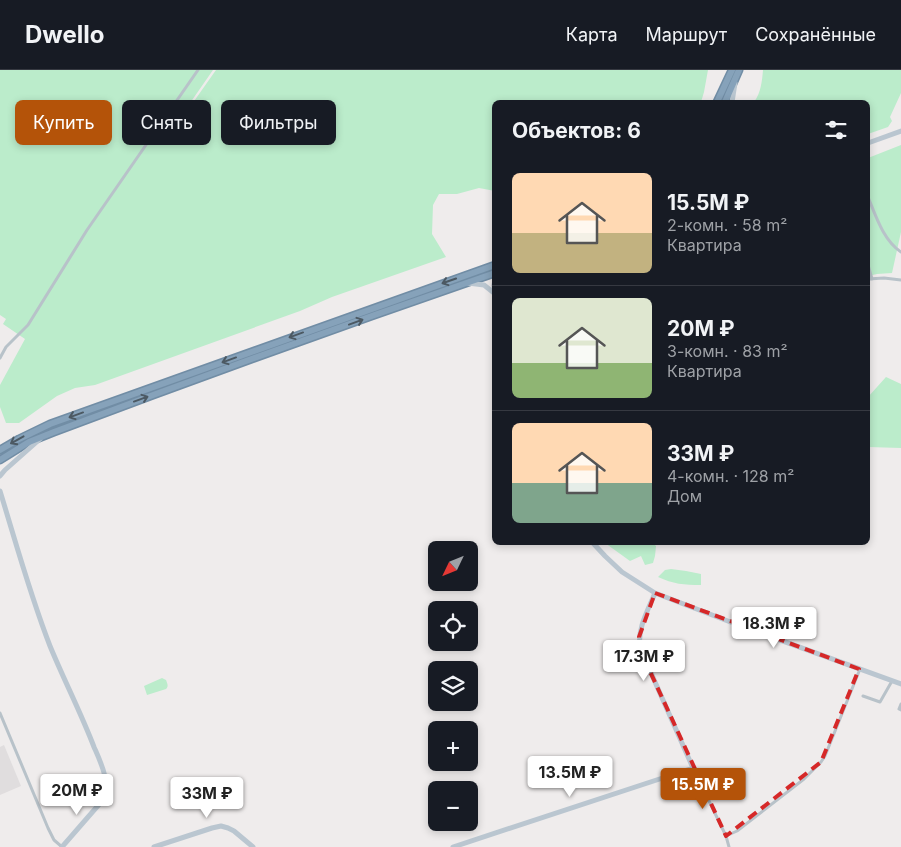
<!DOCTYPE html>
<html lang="ru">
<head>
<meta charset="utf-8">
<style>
	body { margin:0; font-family:Inter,sans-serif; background:#242831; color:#f1f3f6; height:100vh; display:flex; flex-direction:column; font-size:19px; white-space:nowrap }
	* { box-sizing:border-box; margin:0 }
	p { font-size:16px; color:#9ea1a6 }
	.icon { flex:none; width:28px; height:28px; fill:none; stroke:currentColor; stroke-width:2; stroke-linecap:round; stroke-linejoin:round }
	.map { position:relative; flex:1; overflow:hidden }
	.panel { position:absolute; left:492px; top:30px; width:378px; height:445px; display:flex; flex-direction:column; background:#171b24; border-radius:8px; box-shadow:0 2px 8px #0003 }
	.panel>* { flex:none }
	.banner { position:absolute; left:15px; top:30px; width:402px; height:45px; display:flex; gap:10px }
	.needle { width:32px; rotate:227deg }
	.tools { position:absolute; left:428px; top:471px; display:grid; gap:10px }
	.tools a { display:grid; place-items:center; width:50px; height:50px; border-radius:8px; background:#171b24; box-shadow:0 2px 8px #0003; font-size:25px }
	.price { position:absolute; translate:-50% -42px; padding:0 11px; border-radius:5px; background:#fff; color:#222; font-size:16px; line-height:32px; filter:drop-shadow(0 1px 2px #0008) }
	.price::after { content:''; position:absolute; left:50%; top:30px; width:15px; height:11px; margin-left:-8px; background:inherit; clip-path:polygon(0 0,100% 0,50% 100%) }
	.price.current { background:#b45309; color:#fff }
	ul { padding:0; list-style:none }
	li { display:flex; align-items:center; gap:15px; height:125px; padding:0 20px }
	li+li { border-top:1px solid #363941 }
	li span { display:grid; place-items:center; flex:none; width:140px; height:100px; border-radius:8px; color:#555 }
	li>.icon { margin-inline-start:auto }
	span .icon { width:60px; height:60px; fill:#fffc; stroke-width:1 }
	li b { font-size:21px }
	h2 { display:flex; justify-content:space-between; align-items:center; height:60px; padding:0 20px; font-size:21px }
	.tag { padding:0 18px; border-radius:8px; background:#171b24; box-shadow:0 2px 8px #0003; font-size:18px; line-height:45px }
	.tag.current { background:#b45309; color:#fff }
	header { display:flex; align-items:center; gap:30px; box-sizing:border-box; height:70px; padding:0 25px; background:#171b24; border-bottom:1px solid #363941 }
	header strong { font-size:24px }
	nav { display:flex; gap:28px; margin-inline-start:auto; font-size:18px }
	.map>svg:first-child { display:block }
	.education { fill:#e0ddde }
	.green { fill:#bbeccb }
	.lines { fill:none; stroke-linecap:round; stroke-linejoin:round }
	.highway-casing { stroke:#718da5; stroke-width:9 }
	.street { stroke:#b8c2c9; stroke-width:3 }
	.secondary { stroke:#bac6d0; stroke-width:5 }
	.highway { stroke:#86a2ba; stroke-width:6 }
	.oneway { stroke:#4c5963 }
	.marked { fill:none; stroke:#d62828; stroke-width:4; stroke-dasharray:10 6; stroke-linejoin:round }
</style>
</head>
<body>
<header>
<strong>Dwello</strong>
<nav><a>Карта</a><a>Маршрут</a><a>Сохранённые</a></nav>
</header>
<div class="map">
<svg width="901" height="777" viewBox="0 0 901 777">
	<rect width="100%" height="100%" fill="#efecec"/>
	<!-- education -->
	<path class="education" d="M4 675 21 716 0 725V677Z"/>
	<!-- green -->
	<path class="green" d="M0 0H213L188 36 192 34 216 0H708L704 22 701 32H495V121L479 118 457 124H439L433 135 432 164 446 187 332 227 300 241 95 315 75 318 57 326 19 353H6L0 337V315L25 269 3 254 6 249 0 245Z
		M763 0H901V23L890 47 892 51 888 57 868 64V32H754C761 23 762 11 763 0Z
		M901 75V162L892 203 877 204 868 206V88Z
		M886 307 901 314V378L868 377V327Z
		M605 473H653L656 476 655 486 653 493 645 495 641 486 630 491Z
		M671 499 686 501 701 504V515C684 515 673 514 658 507L665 500Z
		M162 608 166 610C167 613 169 616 166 619L147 625 144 616Z"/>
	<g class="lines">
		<defs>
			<path id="highway" d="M717 32 732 0
				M725 32 739 0
				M0 380 19 369 50 354 495 195
				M0 390 29 372 54 362C200 307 347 254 495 203"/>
		</defs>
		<!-- highway casing -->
		<use href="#highway" class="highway-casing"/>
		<!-- street -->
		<path class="street" d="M868 127C876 146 883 170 901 182
			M868 195 872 209
			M868 209 884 208 901 210
			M0 288 6 277 28 255 87 160 198 0
			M863 626 880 632 892 611
			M901 634 899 639 901 640
			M0 643 48 758 54 770 62 777
			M693 698 726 766 729 777
			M726 766 737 761 804 709 821 692 825 686 860 599"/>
		<!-- secondary -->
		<path class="secondary" d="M732 32 735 13
			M868 73 901 61
			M495 210 494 215 495 227
			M468 213 484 215 494 223
			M0 406 5 400 40 369
			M0 421C16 473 30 525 50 576 64 610 81 643 94 677 101 693 112 715 102 731L62 777
			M592 472 605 486 622 502 655 523 733 553 901 614
			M154 777 212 758 221 756 228 758 234 761 253 777
			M453 777 693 698 640 578C637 559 648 540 655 523"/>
		<!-- highway -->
		<use href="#highway" class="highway"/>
	</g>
	<!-- one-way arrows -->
	<defs><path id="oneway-shaft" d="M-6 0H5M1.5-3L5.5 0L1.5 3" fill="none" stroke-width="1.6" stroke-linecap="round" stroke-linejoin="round" transform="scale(1.25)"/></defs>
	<g class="oneway">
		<use href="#oneway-shaft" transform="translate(449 211) rotate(161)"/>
		<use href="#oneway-shaft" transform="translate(356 252) rotate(-20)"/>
		<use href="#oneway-shaft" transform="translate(296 265) rotate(160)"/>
		<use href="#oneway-shaft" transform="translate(229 290) rotate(160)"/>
		<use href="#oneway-shaft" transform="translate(141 329) rotate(-20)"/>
		<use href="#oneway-shaft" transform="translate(76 345) rotate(160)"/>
		<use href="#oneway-shaft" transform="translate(17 370) rotate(151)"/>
	</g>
	<!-- marked area -->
	<path class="marked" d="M655 523 859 599 821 692 726 766 641 582 639 567Z"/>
</svg>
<div class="tools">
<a><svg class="needle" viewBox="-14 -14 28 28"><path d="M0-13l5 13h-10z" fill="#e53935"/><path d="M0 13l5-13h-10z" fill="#9ea1a6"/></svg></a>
<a><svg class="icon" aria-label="locate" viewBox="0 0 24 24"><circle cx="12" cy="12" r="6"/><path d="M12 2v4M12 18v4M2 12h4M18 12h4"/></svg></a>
<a><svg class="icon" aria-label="layers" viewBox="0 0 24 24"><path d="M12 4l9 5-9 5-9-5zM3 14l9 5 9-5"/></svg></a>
<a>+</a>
<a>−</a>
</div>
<b class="price" style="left:774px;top:579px">18.3M ₽</b>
<b class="price" style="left:644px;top:612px">17.3M ₽</b>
<b class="price" style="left:570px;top:728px">13.5M ₽</b>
<b class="price current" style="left:703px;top:740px">15.5M ₽</b>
<b class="price" style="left:77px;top:746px">20M ₽</b>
<b class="price" style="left:207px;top:749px">33M ₽</b>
<div class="banner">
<a class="tag current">Купить</a>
<a class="tag">Снять</a>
<a class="tag">Фильтры</a>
</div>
<section class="panel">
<h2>Объектов: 6<svg class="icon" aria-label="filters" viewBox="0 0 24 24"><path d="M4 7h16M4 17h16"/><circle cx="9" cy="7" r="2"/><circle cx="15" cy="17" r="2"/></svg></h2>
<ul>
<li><span style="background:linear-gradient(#ffd9b3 60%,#c2b280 0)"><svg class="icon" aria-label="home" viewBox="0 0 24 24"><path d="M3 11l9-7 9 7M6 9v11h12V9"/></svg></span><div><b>15.5M ₽</b><p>2-комн. · 58 m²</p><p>Квартира</p></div></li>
<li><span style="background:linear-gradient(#dfe7d0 65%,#8fb573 0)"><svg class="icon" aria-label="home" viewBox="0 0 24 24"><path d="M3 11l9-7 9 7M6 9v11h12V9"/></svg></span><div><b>20M ₽</b><p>3-комн. · 83 m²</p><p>Квартира</p></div></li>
<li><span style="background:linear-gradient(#ffd9b3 60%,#7fa58c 0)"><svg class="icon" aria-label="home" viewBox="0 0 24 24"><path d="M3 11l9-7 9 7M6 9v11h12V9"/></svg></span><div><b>33M ₽</b><p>4-комн. · 128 m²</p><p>Дом</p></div></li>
</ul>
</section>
</div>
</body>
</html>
